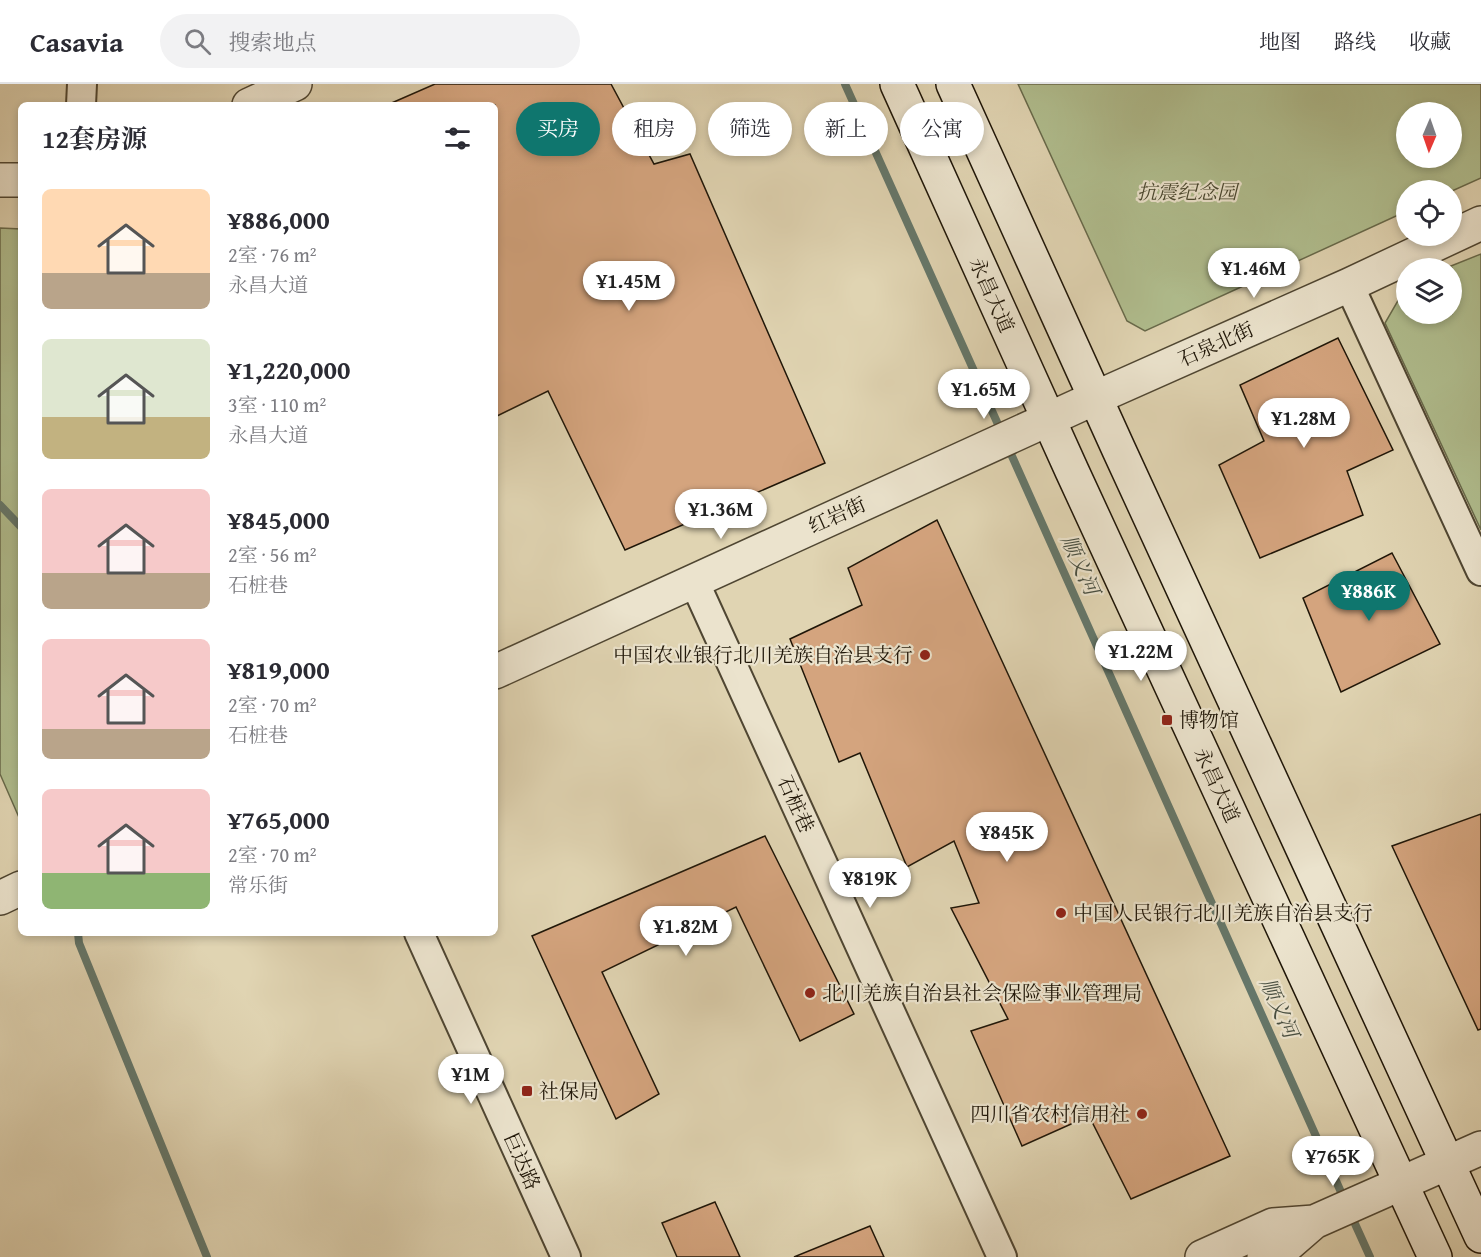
<!DOCTYPE html>
<html lang="zh">
<head>
<meta charset="utf-8">
<style>
	body { margin:0; font-family:"Gentium Book Plus","Noto Serif SC",serif; background:#f2f2f3; color:#2b2b33; height:100vh; display:flex; flex-direction:column; font-size:22px; white-space:nowrap }
	* { box-sizing:border-box; margin:0 }
	p { font-size:20px; color:#7c7c81 }
	.icon { flex:none; width:33px; height:33px; fill:none; stroke:currentColor; stroke-width:2; stroke-linecap:round; stroke-linejoin:round }
	.map { position:relative; flex:1; overflow:hidden }
	.drawer { position:absolute; left:18px; top:18px; width:480px; height:834px; display:flex; flex-direction:column; background:#fff; border-radius:9px; box-shadow:0 3px 9px #0003 }
	.drawer>* { flex:none }
	.top-card { position:absolute; left:516px; top:18px; width:570px; height:54px; display:flex; gap:12px }
	.needle { width:39px; rotate:182deg }
	.tools { position:absolute; left:1396px; top:18px; display:grid; gap:12px }
	.tools a { display:grid; place-items:center; width:66px; height:66px; border-radius:50%; background:#fff; box-shadow:0 3px 9px #0003; font-size:30px }
	.price { position:absolute; translate:-50% -51px; padding:0 14px; border-radius:21px; background:#fff; color:#222; font-size:20px; line-height:39px; filter:drop-shadow(0 2px 3px #0008) }
	.price::after { content:''; position:absolute; left:50%; top:36px; width:18px; height:14px; margin-left:-9px; background:inherit; clip-path:polygon(0 0,100% 0,50% 100%) }
	.price.current { background:#0f766e; color:#fff }
	ul { padding:0; list-style:none }
	li { display:flex; align-items:center; gap:18px; height:150px; padding:0 24px }
	li span { display:grid; place-items:center; flex:none; width:168px; height:120px; border-radius:9px; color:#555 }
	li>.icon { margin-inline-start:auto }
	span .icon { width:72px; height:72px; fill:#fffc; stroke-width:1 }
	li b { font-size:26px }
	h2 { display:flex; justify-content:space-between; align-items:center; height:72px; padding:0 24px; font-size:26px }
	.chip { padding:0 21px; border-radius:27px; background:#fff; box-shadow:0 3px 9px #0003; font-size:21px; line-height:54px }
	.chip.current { background:#0f766e; color:#fff }
	header { display:flex; align-items:center; gap:36px; box-sizing:border-box; height:84px; padding:0 30px; background:#fff; border-bottom:2px solid #e1e1e2 }
	header strong { font-size:28px }
	nav { display:flex; gap:33px; margin-inline-start:auto; font-size:21px }
	.search { width:420px; height:54px; background:#f2f2f3; display:flex; align-items:center; gap:15px; box-sizing:border-box; padding:0 21px; border-radius:33px; color:#7c7c81; font-size:22px }
	.map>svg:first-child { display:block }
	.green { fill:#b0bd8e; stroke:#686a4b; stroke-width:1.5; fill-rule:evenodd }
	.lines { fill:none; stroke-linecap:round; stroke-linejoin:round }
	.stream { stroke:#65776a; stroke-width:8 }
	.building { fill:#d4a47e; stroke:#1f1608; stroke-width:1.5 }
	.minor-casing { stroke:#4f4632; stroke-width:32 }
	.tertiary-casing { stroke:#4f4632; stroke-width:36 }
	.secondary-casing { stroke:#1f1608; stroke-width:36 }
	.minor { stroke:#ebe3cd; stroke-width:28 }
	.tertiary { stroke:#ebe3cd; stroke-width:33 }
	.secondary { stroke:#ebe3cd; stroke-width:33 }
	.poi-dot { fill:#8f2418; stroke:#ebe3cd; stroke-width:2 }
	.labels { text-anchor:middle; stroke-width:4.5; stroke-linejoin:round; paint-order:stroke }
	.park-label { font-size:20px; font-style:italic; fill:#4a4830; stroke:#ebe3cd }
	.street-label { font-size:20px; fill:#1f1608; stroke:#ebe3cd }
	.poi-label { font-size:20px; fill:#1f1608; stroke:#ebe3cd; text-anchor:start }
	.water-label { font-size:21px; font-style:italic; fill:#484f41; stroke:#ebe3cd }
</style>
</head>
<body>
<header>
<strong>Casavia</strong>
<div class="search"><svg class="icon" aria-label="search" viewBox="0 0 24 24"><circle cx="10" cy="10" r="6"/><path d="M15 15l6 6"/></svg>搜索地点</div>
<nav><a>地图</a><a>路线</a><a>收藏</a></nav>
</header>
<div class="map">
<svg width="1481" height="1173" viewBox="0 0 1481 1173">
	<rect width="100%" height="100%" fill="#e0d4b2"/>
	<filter id="stains"><feTurbulence type="fractalNoise" baseFrequency=".00333" numOctaves="4"/><feColorMatrix values="0 0 0 0 .2 0 0 0 0 .09 0 0 0 0 .02 0 0 0 .5 -.17"/></filter>
	<radialGradient id="worn" r=".72"><stop offset=".6" stop-color="#630" stop-opacity="0"/><stop offset="1" stop-color="#630" stop-opacity=".3"/></radialGradient>
	<!-- green -->
	<path class="green" d="M1018 0H1481V94L1452 107 1407 106V127L1145 247 1127 237ZM1407 28H1452V74H1407Z
		M0 144 21 145V738L0 690Z
		M1481 170V446L1385 239 1407 201V230H1452V184H1446Z"/>
	<g class="lines">
		<!-- stream -->
		<path class="stream" d="M845 0 1001 347
			M1007 361 1345 1117
			M0 421 21 443
			M78 849 79 859 207 1173
			M1351 1131 1370 1173"/>
	</g>
	<!-- building -->
	<path class="building" d="M435 0H611L654 80 690 70 825 379 625 466 548 307 495 333V21H387Z
		M1338 254 1393 366 1347 387 1363 431 1260 474 1219 381 1264 357 1240 301Z
		M937 436 1230 1072 1131 1115 1089 1032 1022 1062 971 947 1008 935 951 824 979 819 954 757 907 783 860 669 839 678 790 555 862 521 848 484Z
		M1392 469 1440 560 1341 608 1303 514Z
		M1481 730V945L1478 946 1392 762Z
		M765 752 854 930 800 957 736 823 602 888 659 1010 616 1035 532 852Z
		M715 1118 740 1173H677L662 1139Z
		M870 1142 884 1173H794Z"/>
	<g class="lines">
		<defs>
			<path id="minor" d="M81 21 82 0
				M1349 201 1481 487
				M694 497 1002 1173
				M419 849 566 1173"/>
			<path id="tertiary" d="M249 21 295 0
				M0 96H21
				M495 588 1095 314 1349 201 1481 139
				M0 814 21 804
				M1202 1173 1273 1141 1314 1138
				M1264 1173 1284 1164 1314 1138 1481 1064"/>
			<path id="secondary" d="M897 0 1072 387 1435 1173
				M953 0 1119 366 1481 1152"/>
		</defs>
		<!-- minor casing -->
		<use href="#minor" class="minor-casing"/>
		<!-- tertiary casing -->
		<use href="#tertiary" class="tertiary-casing"/>
		<!-- secondary casing -->
		<use href="#secondary" class="secondary-casing"/>
		<!-- minor -->
		<use href="#minor" class="minor"/>
		<!-- tertiary -->
		<use href="#tertiary" class="tertiary"/>
		<!-- secondary -->
		<use href="#secondary" class="secondary"/>
	</g>
	<!-- markers -->
	<g class="poi-dot">
		<circle cx="925" cy="571" r="6"/>
		<rect x="1161" y="630" width="12" height="12" rx="3"/>
		<circle cx="1061" cy="829" r="6"/>
		<circle cx="810" cy="909" r="6"/>
		<rect x="521" y="1001" width="12" height="12" rx="3"/>
		<circle cx="1142" cy="1030" r="6"/>
	</g>
	<g class="labels">
		<!-- park labels -->
		<g class="park-label">
			<text x="1187" y="115">抗震纪念园</text>
		</g>
		<!-- street labels -->
		<g class="street-label">
			<text transform="translate(992 211) rotate(66)" y="7">永昌大道</text>
			<text transform="translate(1216 260) rotate(-24)" y="7">石泉北街</text>
			<text transform="translate(837 431) rotate(-24)" y="7">红岩街</text>
			<text transform="translate(1217 701) rotate(65)" y="7">永昌大道</text>
			<text transform="translate(796 720) rotate(66)" y="7">石桩巷</text>
			<text transform="translate(522 1077) rotate(66)" y="7">巨达路</text>
		</g>
		<!-- poi labels -->
		<g class="poi-label">
			<text x="913" y="578" text-anchor="end">中国农业银行北川羌族自治县支行</text>
			<text x="1179" y="643">博物馆</text>
			<text x="1073" y="836">中国人民银行北川羌族自治县支行</text>
			<text x="822" y="916">北川羌族自治县社会保险事业管理局</text>
			<text x="539" y="1014">社保局</text>
			<text x="1130" y="1037" text-anchor="end">四川省农村信用社</text>
		</g>
		<!-- water labels -->
		<g class="water-label">
			<text transform="translate(1080 481) rotate(66)" y="7">顺义河</text>
			<text transform="translate(1279 924) rotate(66)" y="7">顺义河</text>
		</g>
	</g>
	<rect width="100%" height="100%" filter="url(#stains)"/>
	<rect width="100%" height="100%" fill="url(#worn)"/>
</svg>
<div class="tools">
<a><svg class="needle" viewBox="-14 -14 28 28"><path d="M0-13l5 13h-10z" fill="#e53935"/><path d="M0 13l5-13h-10z" fill="#7c7c81"/></svg></a>
<a><svg class="icon" aria-label="locate" viewBox="0 0 24 24"><circle cx="12" cy="12" r="6"/><path d="M12 2v4M12 18v4M2 12h4M18 12h4"/></svg></a>
<a><svg class="icon" aria-label="layers" viewBox="0 0 24 24"><path d="M12 4l9 5-9 5-9-5zM3 14l9 5 9-5"/></svg></a>
</div>
<b class="price" style="left:1254px;top:215px">¥1.46M</b>
<b class="price" style="left:629px;top:228px">¥1.45M</b>
<b class="price" style="left:984px;top:336px">¥1.65M</b>
<b class="price" style="left:1304px;top:365px">¥1.28M</b>
<b class="price" style="left:721px;top:456px">¥1.36M</b>
<b class="price current" style="left:1369px;top:538px">¥886K</b>
<b class="price" style="left:1141px;top:598px">¥1.22M</b>
<b class="price" style="left:1007px;top:779px">¥845K</b>
<b class="price" style="left:870px;top:825px">¥819K</b>
<b class="price" style="left:686px;top:873px">¥1.82M</b>
<b class="price" style="left:471px;top:1021px">¥1M</b>
<b class="price" style="left:1333px;top:1103px">¥765K</b>
<div class="top-card">
<a class="chip current">买房</a>
<a class="chip">租房</a>
<a class="chip">筛选</a>
<a class="chip">新上</a>
<a class="chip">公寓</a>
</div>
<section class="drawer">
<h2>12套房源<svg class="icon" aria-label="filters" viewBox="0 0 24 24"><path d="M4 7h16M4 17h16"/><circle cx="9" cy="7" r="2"/><circle cx="15" cy="17" r="2"/></svg></h2>
<ul>
<li><span style="background:linear-gradient(#ffd9b3 70%,#b9a48a 0)"><svg class="icon" aria-label="home" viewBox="0 0 24 24"><path d="M3 11l9-7 9 7M6 9v11h12V9"/></svg></span><div><b>¥886,000</b><p>2室 · 76 m²</p><p>永昌大道</p></div></li>
<li><span style="background:linear-gradient(#dfe7d0 65%,#c2b280 0)"><svg class="icon" aria-label="home" viewBox="0 0 24 24"><path d="M3 11l9-7 9 7M6 9v11h12V9"/></svg></span><div><b>¥1,220,000</b><p>3室 · 110 m²</p><p>永昌大道</p></div></li>
<li><span style="background:linear-gradient(#f6c9c9 70%,#b9a48a 0)"><svg class="icon" aria-label="home" viewBox="0 0 24 24"><path d="M3 11l9-7 9 7M6 9v11h12V9"/></svg></span><div><b>¥845,000</b><p>2室 · 56 m²</p><p>石桩巷</p></div></li>
<li><span style="background:linear-gradient(#f6c9c9 75%,#b9a48a 0)"><svg class="icon" aria-label="home" viewBox="0 0 24 24"><path d="M3 11l9-7 9 7M6 9v11h12V9"/></svg></span><div><b>¥819,000</b><p>2室 · 70 m²</p><p>石桩巷</p></div></li>
<li><span style="background:linear-gradient(#f6c9c9 70%,#8fb573 0)"><svg class="icon" aria-label="home" viewBox="0 0 24 24"><path d="M3 11l9-7 9 7M6 9v11h12V9"/></svg></span><div><b>¥765,000</b><p>2室 · 70 m²</p><p>常乐街</p></div></li>
</ul>
</section>
</div>
</body>
</html>
